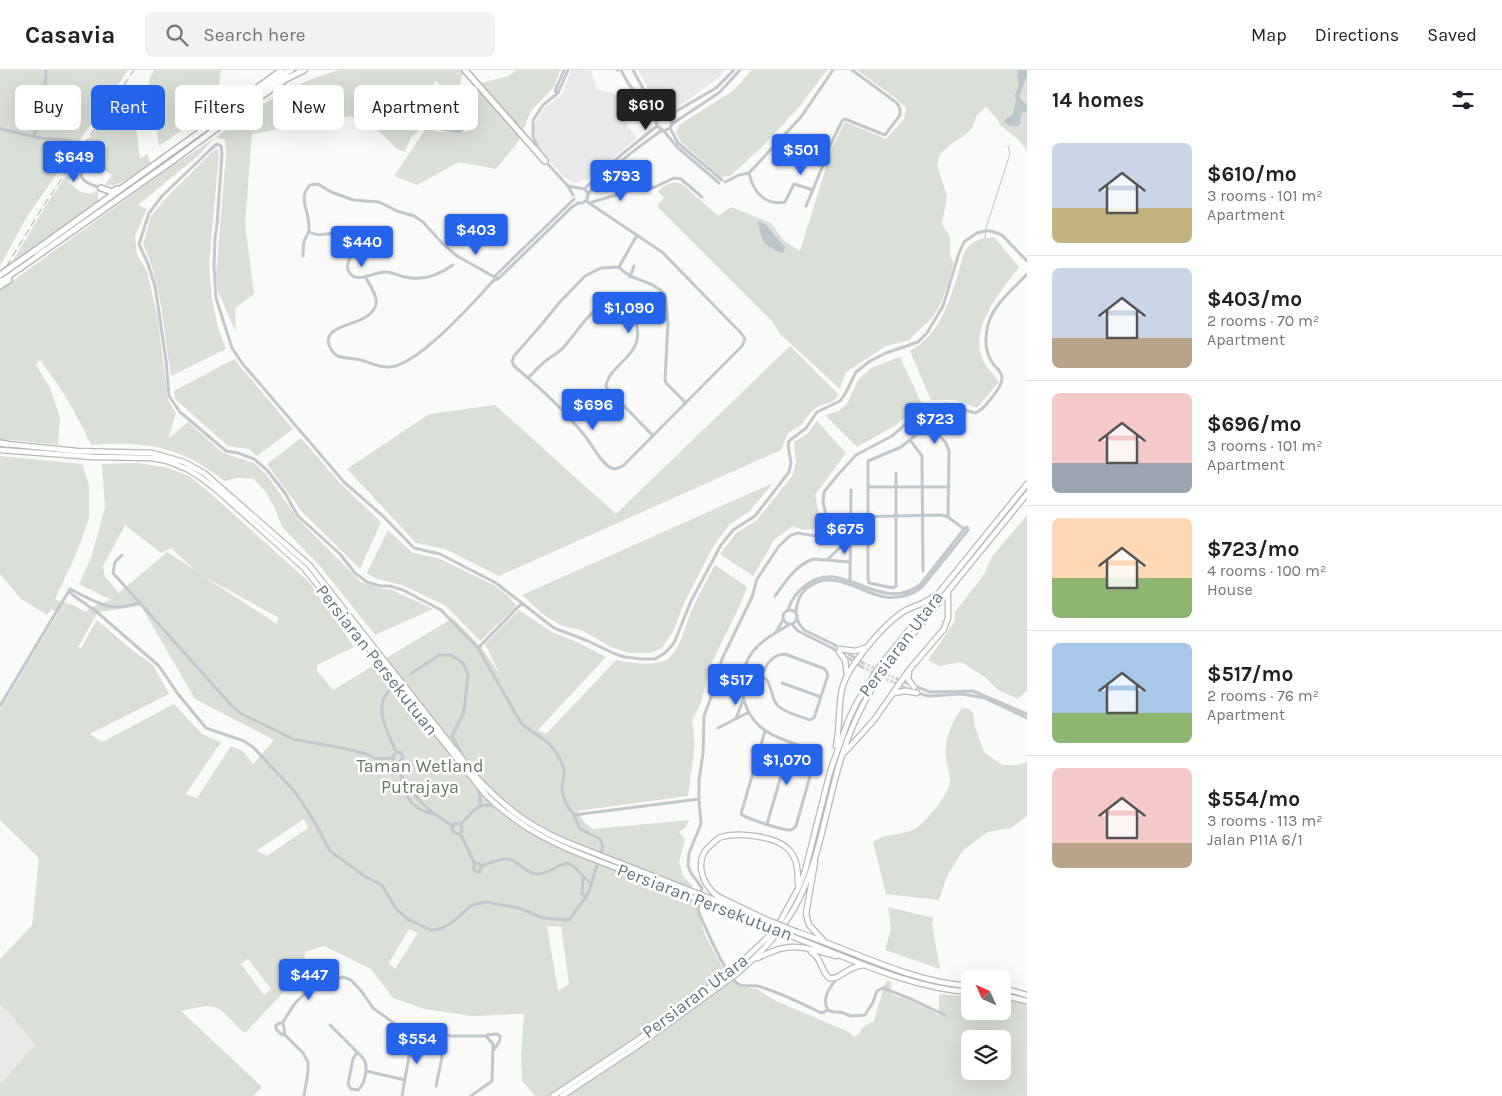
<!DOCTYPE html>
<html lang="en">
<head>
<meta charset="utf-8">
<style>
	body { margin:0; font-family:Karla,sans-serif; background:#f2f2f2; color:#202124; height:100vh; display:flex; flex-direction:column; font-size:19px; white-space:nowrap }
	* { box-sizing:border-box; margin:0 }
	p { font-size:16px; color:#757577 }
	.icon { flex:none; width:28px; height:28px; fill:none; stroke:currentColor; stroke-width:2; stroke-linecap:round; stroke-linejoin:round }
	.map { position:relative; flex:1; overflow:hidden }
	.details { display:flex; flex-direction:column; background:#fff; width:475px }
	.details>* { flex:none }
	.banner { position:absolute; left:15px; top:15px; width:475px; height:45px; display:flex; gap:10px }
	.needle { width:32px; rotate:315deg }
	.tools { position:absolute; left:961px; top:900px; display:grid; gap:10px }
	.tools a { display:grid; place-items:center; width:50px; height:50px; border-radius:8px; background:#fff; box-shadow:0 5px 20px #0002; font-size:25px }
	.price { position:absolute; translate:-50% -42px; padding:0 11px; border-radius:5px; background:#2563eb; color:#fff; font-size:16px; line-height:32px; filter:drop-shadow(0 1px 2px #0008) }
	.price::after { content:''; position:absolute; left:50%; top:30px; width:15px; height:11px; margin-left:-8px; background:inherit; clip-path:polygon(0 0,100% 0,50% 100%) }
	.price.on { background:#222; color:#fff }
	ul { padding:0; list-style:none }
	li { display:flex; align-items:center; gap:15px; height:125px; padding:0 25px }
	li+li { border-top:1px solid #e0e0e0 }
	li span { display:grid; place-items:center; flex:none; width:140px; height:100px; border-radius:8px; color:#555 }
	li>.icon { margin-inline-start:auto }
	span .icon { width:60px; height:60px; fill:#fffc; stroke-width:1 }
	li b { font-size:21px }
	h2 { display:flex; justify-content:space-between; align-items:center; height:60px; padding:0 25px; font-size:21px }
	.pill { padding:0 18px; border-radius:8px; background:#fff; box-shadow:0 5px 20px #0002; font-size:18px; line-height:45px }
	.pill.on { background:#2563eb; color:#fff }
	header { display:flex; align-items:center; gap:30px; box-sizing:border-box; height:70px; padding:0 25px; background:#fff; border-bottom:1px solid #e0e0e0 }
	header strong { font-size:24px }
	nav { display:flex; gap:28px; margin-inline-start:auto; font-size:18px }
	.search { width:350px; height:45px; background:#f2f2f2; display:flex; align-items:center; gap:12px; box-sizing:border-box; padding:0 18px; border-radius:8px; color:#757577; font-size:19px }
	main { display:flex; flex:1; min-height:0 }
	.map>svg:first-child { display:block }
	.built { fill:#e8e9e9 }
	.green { fill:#dadfd7; fill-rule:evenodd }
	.water { fill:#bbc7cb }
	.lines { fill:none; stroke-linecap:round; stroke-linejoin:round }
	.stream { stroke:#bbc7cb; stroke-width:1 }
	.minor-tunnel { stroke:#d5d9db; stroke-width:3; stroke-dasharray:3 1.5; stroke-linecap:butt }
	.major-casing { stroke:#b5babe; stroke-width:7 }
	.highway-casing { stroke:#b4b9bd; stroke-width:8 }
	.minor { stroke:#c3c8cc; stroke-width:3 }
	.major { stroke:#fff; stroke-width:4.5 }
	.highway { stroke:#fff; stroke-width:5 }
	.rail { stroke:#a2aab0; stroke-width:1; stroke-dasharray:8 4; stroke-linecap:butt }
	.major-bridge-casing { stroke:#b5babe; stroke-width:7; stroke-linecap:butt }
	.highway-bridge-casing { stroke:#b4b9bd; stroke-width:8; stroke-linecap:butt }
	.minor-bridge { stroke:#c3c8cc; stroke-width:3 }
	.major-bridge { stroke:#fff; stroke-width:4.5 }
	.highway-bridge { stroke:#fff; stroke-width:5 }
	.labels { text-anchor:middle; stroke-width:5; stroke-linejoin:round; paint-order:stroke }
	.street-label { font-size:18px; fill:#657683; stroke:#fff }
	.park-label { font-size:18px; fill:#687a64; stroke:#fff }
</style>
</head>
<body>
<header>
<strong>Casavia</strong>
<div class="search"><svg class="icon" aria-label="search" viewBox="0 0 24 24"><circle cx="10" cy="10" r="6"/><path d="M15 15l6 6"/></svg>Search here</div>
<nav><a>Map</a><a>Directions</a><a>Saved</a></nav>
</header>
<main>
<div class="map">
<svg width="1027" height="1026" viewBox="0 0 1027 1026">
	<rect width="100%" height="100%" fill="#fafaf8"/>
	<!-- built -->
	<path class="built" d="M571 0H591L597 20 613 23 617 27 621 46 637 68 589 109 574 113 564 107 544 85 535 70 534 58 535 52 543 39 562 24Z
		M638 0H725L718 8 676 39H665L654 29Z
		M0 934 10 942 35 975 0 1014Z"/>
	<!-- green -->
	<path class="green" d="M0 0H128L25 150 0 196Z
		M154 0H221L219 14 191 37 192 53 159 76 149 10Z
		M339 0H468L462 6 455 34 436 10 424 28 405 34 419 47 422 56 410 69 405 82 397 79 380 62 350 46 252 64 245 154 254 224 235 238 236 262 218 222 216 206 226 84 225 70 216 67 274 27 309 10Z
		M517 0H560L554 17 531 41 518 72 496 99 459 92 417 115 394 106 427 57 439 62H466L474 51 459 34 467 16 506 7Z
		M752 0H827L800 36 763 76 730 106 721 107 681 72 676 63 679 55 734 20Z
		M857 0H1027V81L1019 70 1000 55 997 49 986 37 977 45 972 58 965 65 950 75 940 84 937 95 947 126 942 154 950 167V186L954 193C948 210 944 233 932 248 927 254 912 265 910 270L886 276 846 302 840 319 780 264 772 251 657 136 664 128 658 121C666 114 672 110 682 114L718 146 731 137 771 153 784 171 800 181 832 78 845 52 886 69 904 49 906 38 897 29Z
		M115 35 134 43 140 88 148 84 150 93C137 101 121 118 105 115L112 105 94 94 108 75 102 69 91 81 86 76 88 70Z
		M213 69 198 86 138 135 147 139 135 166 137 185 147 201 158 250 168 330 176 343 168 369 188 352 223 383 254 393 266 404 299 450 361 512 382 519 392 520 433 539 375 565 320 496 282 457 275 438 265 421 254 409 237 408 224 411C181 376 145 371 91 375 77 344 61 317 40 290L36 295 50 318 60 348 58 375 0 369V220L168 99Z
		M218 79 219 85 209 194 212 229 218 258 226 279 171 306C164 262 162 215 143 174L151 146 164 130 212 82Z
		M82 81 85 84 79 104 80 110 70 108 68 112 80 122 91 124 98 120V131L11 194 43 140Z
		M994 167 1019 197C1002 220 968 258 983 290 986 297 994 305 999 312L977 338 956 330H931L910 281C940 264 949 232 959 201 961 193 963 181 969 176 976 169 985 168 994 167Z
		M790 276 839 325 832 332 819 336 811 342 801 355 788 363 781 380 499 506 445 479 416 473 347 399 429 344 495 335 616 444Z
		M900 287 922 334 915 338 896 355 857 377 825 345 839 341 848 332 858 310 871 298Z
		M234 289 293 359 257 386 249 379 228 376 175 329 174 321Z
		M817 351 846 383 815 425 820 452 814 459 803 460 793 456 775 469 753 506 720 484 736 463 756 451 792 406 796 393 794 372 807 364Z
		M301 368 341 414 381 452 360 499 302 442 267 394Z
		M0 386 82 394 89 415V448L77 482 55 529 56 530 73 535 86 542 91 537 111 530 79 514 91 488 105 438 102 394 136 393 165 397 189 406 210 423 309 512 354 577 317 595V601L333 620 453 548 482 578 500 605 485 574 519 540 552 562 577 572 606 587 538 660 546 664 616 590C629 593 658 597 669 588 681 577 686 554 692 539 699 524 707 509 715 495L747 517 740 535 711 594 701 632 692 651 695 674 688 726 577 741 584 752 593 759 689 750 686 757 679 762 685 770 679 792 683 806 692 815 696 835 705 865 721 895 738 916 757 919 776 931 849 962 854 967 859 964 864 956 874 951 884 916 887 911 891 912V924L924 936 939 945V924L970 927V941H1002L1003 929H1010L1027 935V1026H535L522 1011 521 986 524 944 471 946 425 939 393 928 371 899 324 876 305 882 303 901 245 963C214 936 224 931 181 941L262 1017 253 1026H0V1014L35 975 10 943 0 934V889L32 855 39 788 0 750V640L58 543 51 539 47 545 21 529 0 504ZM125 455 161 483 171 478 195 500 167 482 119 523 105 507 103 496ZM203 506 279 548 276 554 274 552ZM141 536 195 629 274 670 253 694 243 681 231 676 197 728 186 724 221 672 202 664 174 634 102 672 90 664 169 624 153 595 132 580 97 550 81 578 78 577 98 542ZM304 749 308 758 267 786 256 781ZM547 856 561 857 569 914 558 921ZM409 859 418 863 395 899 389 893ZM248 889 271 919 264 925 241 894ZM970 969H1002V1001H970Z
		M773 413 749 442 730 454 714 475 685 531 673 562 662 578 651 583H629L611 577 581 560 562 556 544 545 522 525Z
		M1027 445V620L1018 629 998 620 985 607 961 592 939 596 928 590 955 551V542L985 503 991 488Z
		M388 460 413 483 438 488 494 515 507 525 517 536 480 571 446 536 402 515 377 509 367 503Z
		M962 638 969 639 973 643 975 657 984 682 1002 695H1018L1027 692V746L1011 758 988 762 963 780 947 806 939 830 886 824 873 772C886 762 904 767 919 756 929 748 950 723 950 710 949 699 944 687 946 676 948 660 954 650 962 638Z
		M888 837 934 848 932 854 940 899 885 880 891 859Z"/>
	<!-- water -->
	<path class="water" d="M1018 0H1027V6L1019 26 1023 32 1027 34V42H1022L1021 45 1020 53 1018 56H1010L1004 52 1006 49 1013 44 1016 31 1015 25 1019 15 1017 6Z
		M438 17 450 34V41L456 47 462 44 469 46 472 50 467 59 459 63 437 60 427 55 421 45 408 34C423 32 426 31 433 18Z
		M758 151 765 154 785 177 784 182C778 183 777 181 772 178 759 172 761 163 758 151Z"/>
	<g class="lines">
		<!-- stream -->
		<path class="stream" d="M985 168 986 158 1010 84 1008 76"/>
		<!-- minor-tunnel -->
		<path class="minor-tunnel" d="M863 593 897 609
			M862 597 895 613
			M389 621 412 603"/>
		<defs>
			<path id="major" d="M6 374 77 381 152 383 184 392 204 403 309 495 476 707C510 743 537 762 584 779
				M0 380 94 387 152 388 167 391 187 399 200 407 217 420 304 498 487 726C516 754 545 770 583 785
				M840 579 855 581 865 578
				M839 582 845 590 847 606
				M909 603 908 609 914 617
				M894 623 905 621 917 623
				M836 676C840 658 838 638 842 619 847 597 882 557 900 544 911 535 921 537 934 526
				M845 682 874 650 909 600 944 559 948 548V522
				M815 792 806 844 809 855 823 870
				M704 826 738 839
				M702 831 762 854
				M765 849 717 826C701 813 693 788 712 774 715 771 718 768 721 767 738 762 776 766 788 779 798 788 798 803 798 815
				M797 862C854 881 910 912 970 916
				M796 868C851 889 910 918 970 922
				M811 882C822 888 820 900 829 908 841 910 847 896 864 895
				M757 888C766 885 774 879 784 878 801 874 819 882 836 886
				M732 901 768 867 781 850 798 819 805 801 830 702 848 651 857 632 879 597 1027 414
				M735 905C759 885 779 865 795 837 817 797 824 750 836 706 846 667 863 629 887 596L1027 424
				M1002 918 1027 925
				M1002 925 1027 931
				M553 1026 633 973
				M562 1026 636 977"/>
			<path id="highway" d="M465 0 545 91
				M236 33 282 0
				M101 118 112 122 117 119
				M33 182 225 44 291 0
				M0 212 171 92 247 36 286 9 304 0
				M0 216 9 210
				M0 373 7 374"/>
		</defs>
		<!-- major casing -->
		<use href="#major" class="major-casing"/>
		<!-- highway casing -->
		<use href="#highway" class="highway-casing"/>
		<!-- minor -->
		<path class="minor" d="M617 0H618
			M633 0 651 33 664 45
			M558 23 555 21 564 0
			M668 46 716 18 734 0
			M657 50 662 46H666L670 48 672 54 670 58 664 61 657 56
			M672 54 720 22 740 0
			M670 58 678 73 722 110
			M0 59 40 68 68 70 77 74
			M664 61 677 77 719 113
			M34 67 45 18 46 0
			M86 79C97 97 60 106 101 118
			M542 85 533 67V50L543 35 558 23 568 0
			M545 91 568 116 573 125
			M749 103C753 121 764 136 785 132L794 114 813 120
			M725 112 739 105 749 103 801 47 833 0
			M568 116 584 119 621 85 657 56C655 40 641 30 631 17 627 12 624 6 621 0
			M588 125C599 105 643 74 662 60
			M586 131 662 182 741 263 745 269 742 276 624 395C618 399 612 401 607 395 597 387 590 371 581 361 561 337 538 316 514 296L512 291 514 286 542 254 559 233 585 206 601 198 619 197
			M577 133H582L587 130 588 123 584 119
			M589 133 626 122 648 116 652 118 657 116 674 108 681 109 702 127
			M806 136 824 93 828 80 842 51 845 49 885 65 900 45V39L897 33 852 0
			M309 162C324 170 333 156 350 169 358 184 343 192 349 202 357 215 375 201 386 202 392 202 399 206 405 207 422 211 439 205 453 195
			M303 186C303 180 303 174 305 169 307 165 309 163 309 158 310 142 297 128 310 115L318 114 331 122 353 130 379 132 397 141 414 146 423 152 442 173 457 186 498 209
			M619 197C631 212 653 209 665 225L668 253 665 310 667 314 685 332
			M619 197 637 165
			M365 206C369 214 378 226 376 234 371 258 322 251 329 275 331 280 333 284 338 286 346 289 356 288 364 291 373 294 381 298 390 297 418 295 474 232 494 210L498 209 572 137 579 133
			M494 207 574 129
			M630 207 634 196
			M528 308C534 302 540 295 548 289 553 286 558 283 563 278 574 266 588 243 602 235 611 229 622 234 629 241 636 249 639 260 637 270 633 289 607 299 606 317L653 366
			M910 370 922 386V391L923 501
			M896 403V516L893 518 869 513 868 508V391L901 377 927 356 932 357 946 373 949 381 948 447
			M868 417H949
			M852 447 941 445 948 447 964 459
			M122 485 115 492 113 503 231 635 240 643 293 669 347 679 367 684 376 689 392 688
			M827 490 851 467
			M850 512 851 420
			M69 522 98 543 159 596 178 624 206 658 244 671 254 678 295 722 313 749 330 781 366 807 382 815 396 839 409 850 431 860 440 859 450 854 472 835 486 832 519 838 543 848 569 850 588 824 603 776 600 769 580 759 574 745 699 729 701 754 689 783 688 796 691 803 702 818 698 839 699 843C706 858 725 905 738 914 745 918 754 914 761 917 784 924 801 933 821 943L828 940 833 942H840L851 946 865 945 873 932 877 921 883 918 911 929 945 945
			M775 526C786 511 795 496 813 489L850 492
			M783 547a7 7 0 1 1 14 0a7 7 0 1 1-14 0Z
			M788 540C791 530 798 521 806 515 843 486 878 545 920 515L965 458 967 457 968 460
			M796 542C797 531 800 522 810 516 834 499 861 523 885 527 898 529 912 525 922 517L968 460
			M797 549 800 555 804 560 833 574 863 593
			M792 554 798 561 832 578 862 597
			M776 562 783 550
			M478 578 522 533
			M744 600C750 603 761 605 766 609 771 614 771 627 777 635 785 643 799 646 810 650L814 648 828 605 825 599 785 584C771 585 765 595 762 607
			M412 603 439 585H451L463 593 468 604 464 642 452 666 465 690
			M897 609 930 622 973 621 1027 644
			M782 613 821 627
			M895 613 917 623 929 626 962 624 985 628 1027 648
			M389 621C372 638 389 664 396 682
			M0 636 70 519C97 532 110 544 140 532
			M736 648 743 631
			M718 658 749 642
			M765 661 741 744C747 749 780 759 788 760 793 760 793 759 796 756L816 685 813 680C797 674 779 670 766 661 739 644 734 602 755 579 764 568 778 562 790 554
			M398 693 403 688 401 683 396 682 393 686 394 692 398 693C403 718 405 738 433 744
			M401 705C417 731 427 740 453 756
			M475 713 480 725V736
			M699 729V711L703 683 704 646 715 617 722 589 752 527 757 509 779 476 791 465 798 463 816 466 820 464 827 453 826 445 823 432 824 422 836 407 856 385 892 366 917 344 933 336 946 334 975 343C983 341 1003 316 1002 308 1002 303 998 299 994 295 985 283 984 270 988 255 993 234 1013 220 1027 204
			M574 745C568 738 562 727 562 717 563 708 566 702 562 694 559 685 551 674 543 669 536 663 528 660 521 653L478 578 441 540 403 520 390 516H380L367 512 355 503 340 484 298 446 285 423 267 400 254 389 238 383 226 381 180 342 169 326 166 290 155 216 148 194 139 174 149 143 162 126 210 80 217 74 221 76 222 84 217 155 215 168 214 196 216 228 232 278 242 293 344 412 384 447 414 478 440 484 496 513 554 558 588 571 613 583 624 587 642 589H655L665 583 674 573 691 531 721 475 733 460 755 446 789 402 791 393 788 375 789 371 806 358 817 342 840 331 845 324 856 302 870 291 886 283 918 272 927 263 943 236 959 183 964 172 977 163 985 161H991L1002 165 1027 191
			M461 754 462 762 458 764 454 762 452 758 454 754H461C474 741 479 729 499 738
			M767 754 791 672
			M460 763 475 794 473 799 476 802H480L481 796 479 793 475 794
			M481 796C489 794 497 789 505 789 517 788 524 803 537 804 548 805 556 795 567 793L573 796 591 814
			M583 807 582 823 586 828
			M317 916C313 905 319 896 331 899L338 909
			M828 940C821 929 830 916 838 908
			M283 952 276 955V959L281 964 285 965
			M330 955 357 982
			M408 960 414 958 451 966H486L493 974 492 1011 471 1026
			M487 965 497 964 500 966V970L494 980
			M357 982C360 985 364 988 365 992 368 1000 364 1015 358 1020L351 1019 348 1014 353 989Z
			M366 1001 405 1010
			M436 1016 442 987 440 963
			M304 1026 308 1002V992L303 983 285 965 283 952 295 933 311 918 343 907 351 910 362 922 373 938 402 959 406 958 408 962 404 964 402 963V959
			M402 1026 409 986 404 964"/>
		<!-- major -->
		<use href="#major" class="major"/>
		<!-- highway -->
		<use href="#highway" class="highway"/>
		<!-- rail -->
		<path class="rail" d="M0 207 42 138 134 0"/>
		<defs>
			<path id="major-bridge" d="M584 779 704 826
				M583 785 702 831
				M765 849 797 862
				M762 854 796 868
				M633 973 732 901
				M636 977 735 905"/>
			<path id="highway-bridge" d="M0 205 33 182"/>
		</defs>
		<!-- major-bridge casing -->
		<use href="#major-bridge" class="major-bridge-casing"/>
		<!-- highway-bridge casing -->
		<use href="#highway-bridge" class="highway-bridge-casing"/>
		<!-- minor-bridge -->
		<path class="minor-bridge" d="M77 74 86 79"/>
		<!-- major-bridge -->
		<use href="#major-bridge" class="major-bridge"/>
		<!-- highway-bridge -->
		<use href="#highway-bridge" class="highway-bridge"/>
	</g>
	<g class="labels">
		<!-- street labels -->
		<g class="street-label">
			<text transform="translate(901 574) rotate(-53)" y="6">Persiaran Utara</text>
			<text transform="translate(377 590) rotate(52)" y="6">Persiaran Persekutuan</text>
			<text transform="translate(705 832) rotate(21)" y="6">Persiaran Persekutuan</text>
			<text transform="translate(695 926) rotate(-37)" y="6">Persiaran Utara</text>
		</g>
		<!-- park labels -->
		<g class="park-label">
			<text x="420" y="702">Taman Wetland<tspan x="420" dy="21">Putrajaya</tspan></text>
		</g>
	</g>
</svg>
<div class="tools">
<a><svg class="needle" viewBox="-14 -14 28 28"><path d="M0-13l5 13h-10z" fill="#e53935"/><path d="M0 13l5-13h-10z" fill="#757577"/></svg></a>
<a><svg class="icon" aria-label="layers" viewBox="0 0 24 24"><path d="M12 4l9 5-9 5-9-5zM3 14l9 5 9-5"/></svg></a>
</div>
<b class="price on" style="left:646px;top:61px">$610</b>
<b class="price" style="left:801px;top:106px">$501</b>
<b class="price" style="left:74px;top:113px">$649</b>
<b class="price" style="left:621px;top:132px">$793</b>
<b class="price" style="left:476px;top:186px">$403</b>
<b class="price" style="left:362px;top:198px">$440</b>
<b class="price" style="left:629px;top:264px">$1,090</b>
<b class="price" style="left:593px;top:361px">$696</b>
<b class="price" style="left:935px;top:375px">$723</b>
<b class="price" style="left:845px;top:485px">$675</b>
<b class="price" style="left:736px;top:636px">$517</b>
<b class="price" style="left:787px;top:716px">$1,070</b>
<b class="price" style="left:309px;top:931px">$447</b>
<b class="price" style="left:417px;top:995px">$554</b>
<div class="banner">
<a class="pill">Buy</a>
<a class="pill on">Rent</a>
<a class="pill">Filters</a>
<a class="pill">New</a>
<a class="pill">Apartment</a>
</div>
</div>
<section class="details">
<h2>14 homes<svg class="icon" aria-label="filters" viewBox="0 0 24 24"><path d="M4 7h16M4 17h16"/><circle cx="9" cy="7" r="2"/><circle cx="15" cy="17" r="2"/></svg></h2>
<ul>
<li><span style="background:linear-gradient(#c9d6e8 65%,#c2b280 0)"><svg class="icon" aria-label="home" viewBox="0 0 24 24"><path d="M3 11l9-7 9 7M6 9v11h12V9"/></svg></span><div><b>$610/mo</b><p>3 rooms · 101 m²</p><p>Apartment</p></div></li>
<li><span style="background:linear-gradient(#c9d6e8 70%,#b9a48a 0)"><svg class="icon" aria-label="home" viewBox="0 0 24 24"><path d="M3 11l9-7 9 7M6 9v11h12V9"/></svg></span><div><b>$403/mo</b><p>2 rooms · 70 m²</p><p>Apartment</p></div></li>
<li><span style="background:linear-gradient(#f6c9c9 70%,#9aa5b1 0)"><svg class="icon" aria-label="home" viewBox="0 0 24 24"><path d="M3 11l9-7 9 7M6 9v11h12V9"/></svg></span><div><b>$696/mo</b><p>3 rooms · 101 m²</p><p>Apartment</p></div></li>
<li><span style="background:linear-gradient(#ffd9b3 60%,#8fb573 0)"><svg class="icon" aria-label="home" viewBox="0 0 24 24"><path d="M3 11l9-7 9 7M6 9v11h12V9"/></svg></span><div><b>$723/mo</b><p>4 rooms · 100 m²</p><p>House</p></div></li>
<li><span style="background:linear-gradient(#a9c7e8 70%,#8fb573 0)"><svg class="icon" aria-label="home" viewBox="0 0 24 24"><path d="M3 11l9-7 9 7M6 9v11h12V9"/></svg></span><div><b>$517/mo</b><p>2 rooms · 76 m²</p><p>Apartment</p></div></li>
<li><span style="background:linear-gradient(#f6c9c9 75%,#b9a48a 0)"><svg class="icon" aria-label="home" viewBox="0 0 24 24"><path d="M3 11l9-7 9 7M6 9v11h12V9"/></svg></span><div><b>$554/mo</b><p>3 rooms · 113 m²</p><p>Jalan P11A 6/1</p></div></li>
</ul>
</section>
</main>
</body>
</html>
